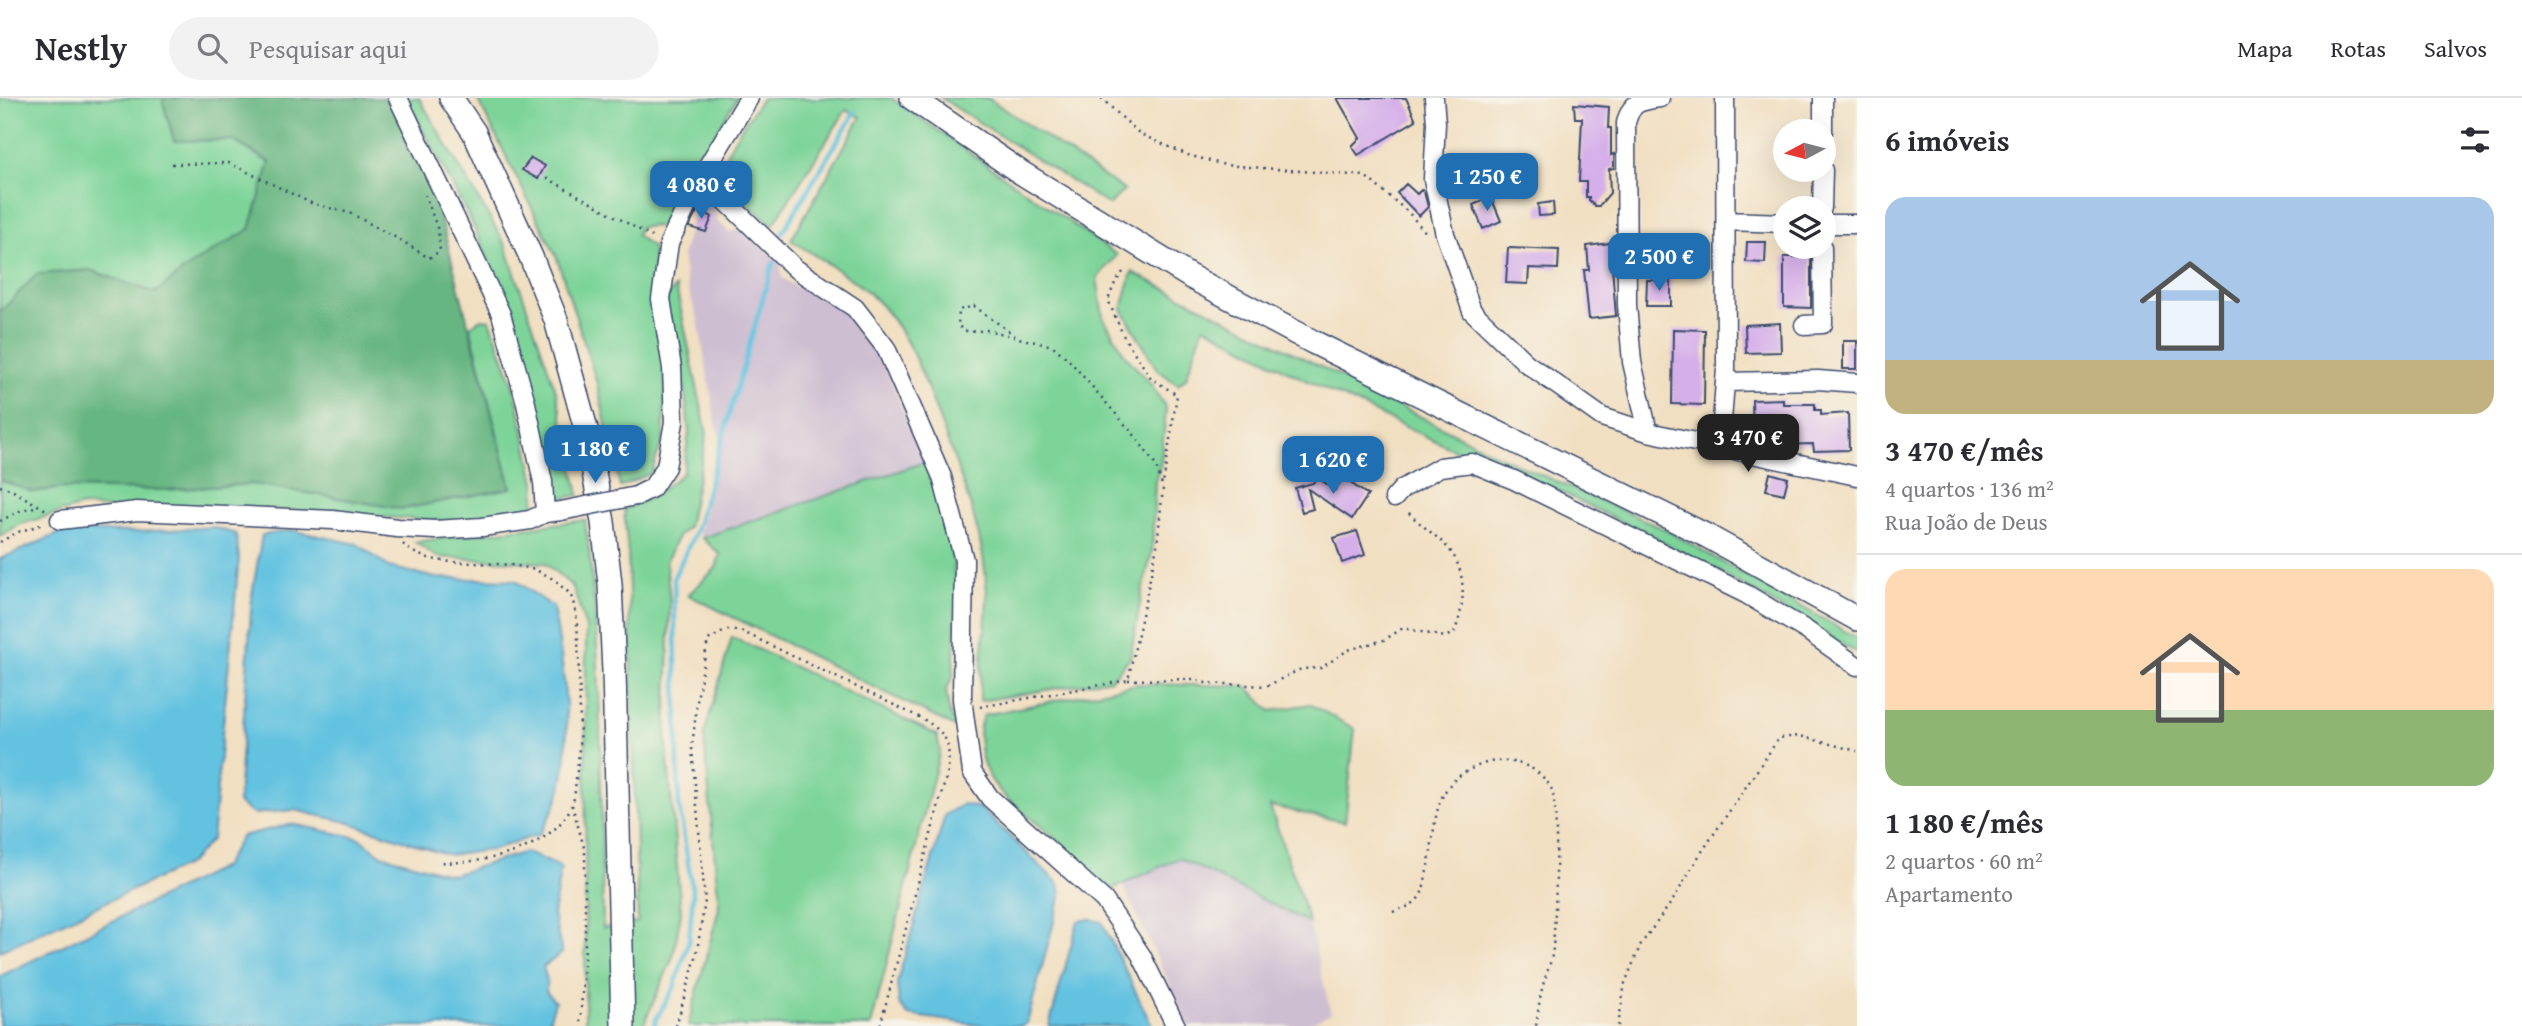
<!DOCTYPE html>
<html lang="pt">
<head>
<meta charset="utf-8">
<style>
	body { margin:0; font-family:"Gentium Book Plus",serif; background:#f2f2f3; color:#2b2b33; height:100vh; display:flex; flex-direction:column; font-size:26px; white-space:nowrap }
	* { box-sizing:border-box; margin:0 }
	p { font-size:23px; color:#7c7c81 }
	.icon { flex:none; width:38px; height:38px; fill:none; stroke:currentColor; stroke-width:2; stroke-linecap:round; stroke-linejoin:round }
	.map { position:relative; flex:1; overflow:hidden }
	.sheet { display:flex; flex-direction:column; background:#fff; width:665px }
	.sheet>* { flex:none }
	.needle { width:46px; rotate:263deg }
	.buttons { position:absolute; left:1773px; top:21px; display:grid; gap:14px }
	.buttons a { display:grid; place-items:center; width:63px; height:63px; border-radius:50%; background:#fff; box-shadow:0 7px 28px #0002; font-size:35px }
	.price { position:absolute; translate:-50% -60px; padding:0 16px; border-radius:14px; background:#1f6fb2; color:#fff; font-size:23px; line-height:46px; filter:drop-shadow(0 2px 4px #0008) }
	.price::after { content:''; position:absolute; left:50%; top:42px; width:21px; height:16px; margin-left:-10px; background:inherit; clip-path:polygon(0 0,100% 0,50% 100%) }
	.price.current { background:#222; color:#fff }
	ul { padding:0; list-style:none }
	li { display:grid; align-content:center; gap:14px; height:371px; padding:0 28px }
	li+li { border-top:2px solid #e1e1e2 }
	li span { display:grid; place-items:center; height:217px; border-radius:21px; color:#555 }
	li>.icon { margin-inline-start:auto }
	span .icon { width:126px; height:126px; fill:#fffc; stroke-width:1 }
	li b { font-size:30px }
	h2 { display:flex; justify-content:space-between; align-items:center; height:84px; padding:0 28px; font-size:30px }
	header { display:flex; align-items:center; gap:42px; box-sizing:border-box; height:98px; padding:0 35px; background:#fff; border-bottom:2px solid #e1e1e2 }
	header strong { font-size:33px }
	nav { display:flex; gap:38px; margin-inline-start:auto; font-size:24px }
	.search { width:490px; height:63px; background:#f2f2f3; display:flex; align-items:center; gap:18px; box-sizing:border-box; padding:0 24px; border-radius:38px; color:#7c7c81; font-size:26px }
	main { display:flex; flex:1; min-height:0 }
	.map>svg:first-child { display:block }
	.industrial { fill:#cebed1 }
	.green { fill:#7dd499; stroke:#4c827c; stroke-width:2 }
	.forest { fill:#66b681; stroke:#407270; stroke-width:2 }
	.water { fill:#62c2e0; stroke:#3e789f; stroke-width:2 }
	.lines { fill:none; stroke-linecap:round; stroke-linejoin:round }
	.stream { stroke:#62c2e0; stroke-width:4.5 }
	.building { fill:#d5afea }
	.minor-casing { stroke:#3b496d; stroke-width:21 }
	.major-casing { stroke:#3b496d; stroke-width:26 }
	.path { stroke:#3b496d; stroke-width:2.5; stroke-dasharray:2 5; stroke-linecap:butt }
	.minor { stroke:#fff; stroke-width:18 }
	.major { stroke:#fff; stroke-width:23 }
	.minor-bridge-casing { stroke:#3b496d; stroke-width:21; stroke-linecap:butt }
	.minor-bridge { stroke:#fff; stroke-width:18 }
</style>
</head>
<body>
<header>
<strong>Nestly</strong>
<div class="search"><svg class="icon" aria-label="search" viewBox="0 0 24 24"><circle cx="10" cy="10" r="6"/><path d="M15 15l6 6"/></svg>Pesquisar aqui</div>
<nav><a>Mapa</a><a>Rotas</a><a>Salvos</a></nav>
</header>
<main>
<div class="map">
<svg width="1857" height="928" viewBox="0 0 1857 928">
	<rect width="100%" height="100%" fill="#f7f3e8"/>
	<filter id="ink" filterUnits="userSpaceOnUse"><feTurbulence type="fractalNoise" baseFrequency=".0143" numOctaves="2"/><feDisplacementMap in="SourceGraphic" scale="14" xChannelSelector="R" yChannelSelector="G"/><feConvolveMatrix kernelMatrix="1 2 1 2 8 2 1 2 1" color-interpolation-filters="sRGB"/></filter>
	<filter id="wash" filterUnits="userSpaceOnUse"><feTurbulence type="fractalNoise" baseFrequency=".00686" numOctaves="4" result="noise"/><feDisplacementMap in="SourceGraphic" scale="28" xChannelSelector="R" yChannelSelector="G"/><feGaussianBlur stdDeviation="1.57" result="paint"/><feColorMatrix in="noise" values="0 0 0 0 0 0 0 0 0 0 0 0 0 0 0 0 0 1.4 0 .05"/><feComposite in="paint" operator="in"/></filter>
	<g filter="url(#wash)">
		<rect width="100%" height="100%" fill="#f1dfc1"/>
		<!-- industrial -->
		<path class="industrial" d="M701 106 712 107 716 114V122L730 134 741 131 780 164 782 180 797 190 808 187 854 220 882 262 925 364 702 440 699 436 722 341 717 333 698 221 687 188 682 158 696 110Z
			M1179 760 1309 825 1331 915 1304 928H1189L1122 785Z"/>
		<!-- green -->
		<path class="green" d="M0 0H164L163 4 174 43 232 42 270 65 250 131 195 164 155 195 90 172 0 214Z
			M401 0H419L505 146 556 293 579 397 557 401 521 242 475 131 432 48 413 14Z
			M477 0H737L660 128 640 129 636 137 652 149 666 287 663 341 651 375 620 389 597 285 557 160Z
			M762 0H891L1117 157 1097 180 1103 219 1125 257 1150 285 1166 310 1161 364 1155 383 1152 454 1143 490 1130 560 1111 581 980 603C979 567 987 532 987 496 985 436 962 382 941 326 926 286 911 240 882 208 859 182 819 161 791 142L861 19 846 12 773 127C760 115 728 94 723 77 717 59 752 16 762 0Z
			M941 0H988L1124 92 1109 107Z
			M1132 174 1501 359 1660 429 1857 540V555L1708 467 1557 392 1459 354 1291 275 1204 228 1186 280 1178 287 1157 271 1122 211Z
			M676 189 707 336 688 429 678 438 666 464 670 504 666 639 681 815 673 859 643 928H585L586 530 573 489 545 465 437 459 415 444 585 422C604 556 600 694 603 830L638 824 628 457 624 412 654 398 683 375 689 335 681 251 666 212 668 197Z
			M481 221 490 222 514 288 536 389 534 406 525 416 475 425 264 411 121 412 82 408 21 426 0 438V382L32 394 64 390 164 392 254 386 403 411 511 390 470 228Z
			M925 364 939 401 950 441 957 495 953 579 946 592 949 614 957 630 688 497 716 470 720 456 702 440Z
			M732 539 937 637 940 653 871 928H688L719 810 704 637Z
			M1138 586 1246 588 1271 613 1310 606 1355 631 1345 724 1270 708 1309 825 1179 760 1106 794C1091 775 1075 758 1057 742 1027 714 983 694 980 648 979 636 978 628 984 617Z"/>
		<!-- forest -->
		<path class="forest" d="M164 0H389L423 67 442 125 511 390 403 411 254 386 164 392 64 390 32 394 0 382V214L37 176 90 172 155 195 195 164 250 131 270 64 232 42 174 43 163 4Z"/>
		<!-- water -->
		<path class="water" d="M213 429 236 436 239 460 212 741 189 766 0 853V461L65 433 138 434Z
			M291 432 357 446 389 469 436 480 515 482 553 509C563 561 576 652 557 703 553 714 545 725 540 736L492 752 449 757 347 724 294 712 253 716 238 705 252 497 262 437Z
			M963 706 980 710 1059 786 1061 797 1027 925 1022 928H985L908 917 899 906 897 885 945 717Z
			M292 726 359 740 382 757 452 777 525 754 561 769 553 816 562 855 543 869 547 882 546 893 555 904 550 920 551 928H0V878L223 769 242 738Z
			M1090 821 1102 824 1152 928H1049L1078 823Z"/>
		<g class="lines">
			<!-- stream -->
			<path class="stream" d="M782 135 855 14
				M655 928 656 921 674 890 689 842 693 796 679 708 674 479 695 435 773 165"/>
		</g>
		<g id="blocks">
			<!-- building -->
			<path class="building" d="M1337 0H1406L1416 22 1358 57 1352 48 1360 40Z
				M1574 6 1609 9 1608 30H1611V57L1614 56V70L1609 71 1610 95 1599 108H1595L1589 102V99H1586V84H1579L1582 20H1575Z
				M531 60 545 68 538 81 522 72Z
				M1406 86 1417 96 1422 91 1424 94 1428 109 1419 118 1397 95Z
				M1491 99 1501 123 1483 131 1473 107Z
				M1553 104 1554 117 1539 118 1538 106Z
				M698 111 712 119 706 134 689 129Z
				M1747 144H1766L1765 165 1746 164Z
				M1610 145 1616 218 1589 221 1584 172H1589L1587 148Z
				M1508 150 1559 152 1558 171 1529 170 1528 186 1506 185Z
				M1784 159H1811V210L1784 209Z
				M1647 182H1671V208H1646Z
				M1780 225 1781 254 1746 255 1745 227Z
				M1673 231 1705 232 1704 307 1672 306Z
				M1843 243H1857V271H1843Z
				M1783 301V306H1815V312H1821V317L1848 315 1849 352 1814 353 1813 346 1781 347V338L1753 339 1752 302Z
				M1770 375 1788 380 1784 396 1766 392Z
				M1317 379 1335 392 1343 380 1368 397 1352 421 1308 391 1313 411 1302 414 1295 390 1313 385Z
				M1357 433 1365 457 1342 465 1334 440Z"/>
		</g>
	</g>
	<g filter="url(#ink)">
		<use href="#blocks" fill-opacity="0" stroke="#3b496d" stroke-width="2"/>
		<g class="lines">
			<defs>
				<path id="minor" d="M398 0 501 216 525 301 543 384 545 415
					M1434 0 1436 25 1433 81 1445 136 1472 213 1526 265 1602 319 1648 334 1857 378
					M1823 33V0
					M701 79 796 171 855 210 886 250 942 379 964 462 962 601 972 674 990 700 1104 802 1141 857 1176 928
					M1822 110 1823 72
					M1726 123 1785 125
					M1824 126H1857
					M1804 227 1823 226 1822 149
					M1725 284 1818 282 1857 285
					M1648 334 1632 264 1627 207 1626 25C1631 4 1639 3 1660 0
					M1720 349 1726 271 1725 0
					M636 398 652 390 666 369 674 324 672 270 661 201 669 145 701 79 749 0
					M1394 400 1402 391 1440 369 1472 365 1514 382 1746 496 1806 532 1857 568
					M60 422 137 413 333 422 397 430 435 432 482 429 530 422 545 415 561 413"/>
				<path id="major" d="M451 0 474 34 531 159 556 222 586 331 603 424 610 486 614 573 623 928
					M912 0 1020 74 1191 179 1313 244 1707 438 1857 521"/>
			</defs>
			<!-- minor casing -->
			<use href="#minor" class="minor-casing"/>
			<!-- major casing -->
			<use href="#major" class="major-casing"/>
			<!-- path -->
			<path class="path" d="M1101 0 1140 36 1188 57 1225 67 1365 78 1408 114 1428 137
				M172 66 229 65 313 106 350 115 402 143 429 160 440 153 438 132 425 97
				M547 80 652 139
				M1123 174 1115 185 1108 202 1124 239 1151 280 1177 297 1163 386
				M0 388 10 391 46 412
				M0 423 22 412 39 408
				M0 444 18 434 43 426
				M403 446C438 482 523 447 562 489 566 492 571 496 572 501 579 519 578 555 579 575 580 613 581 643 576 681 575 689 575 700 572 707 552 753 482 767 438 764
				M1128 582 1193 581 1206 585 1267 588 1301 571 1321 570 1348 552 1384 542 1403 530 1445 539 1454 535C1465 509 1468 473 1448 450 1436 437 1419 426 1406 412
				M980 609 1128 582 1157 448 1163 390 1156 368 1136 339 1068 261 1053 248 1018 240 974 208 959 212 958 228 968 234 988 232 1018 240
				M572 707 585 753V850L580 928
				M1393 814C1403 810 1414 808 1420 798 1424 792 1425 781 1427 773 1439 723 1427 684 1486 665 1501 660 1524 664 1537 674 1541 677 1549 685 1551 690 1560 708 1555 825 1553 850 1552 864 1545 878 1542 891 1539 903 1538 916 1536 928
				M676 928 696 859 705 803 692 650 698 596 708 542 727 532 741 533 923 621C948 637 950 643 948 672L880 928
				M1618 928 1625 885 1641 846 1673 802 1699 758 1779 640 1800 638 1857 653"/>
			<!-- minor -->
			<use href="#minor" class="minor"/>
			<!-- major -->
			<use href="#major" class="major"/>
			<defs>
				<path id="minor-bridge" d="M561 413 636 398"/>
			</defs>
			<!-- minor-bridge casing -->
			<use href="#minor-bridge" class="minor-bridge-casing"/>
			<!-- minor-bridge -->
			<use href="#minor-bridge" class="minor-bridge"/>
		</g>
	</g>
</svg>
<div class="buttons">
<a><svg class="needle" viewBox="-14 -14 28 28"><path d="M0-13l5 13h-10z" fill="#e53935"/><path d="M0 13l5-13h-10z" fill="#7c7c81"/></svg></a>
<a><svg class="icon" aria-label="layers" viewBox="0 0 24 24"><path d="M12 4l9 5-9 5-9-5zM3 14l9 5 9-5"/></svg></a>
</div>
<b class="price" style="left:1487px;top:115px">1 250 €</b>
<b class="price" style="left:701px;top:123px">4 080 €</b>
<b class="price" style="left:1659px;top:195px">2 500 €</b>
<b class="price current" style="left:1748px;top:376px">3 470 €</b>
<b class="price" style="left:595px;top:387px">1 180 €</b>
<b class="price" style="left:1333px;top:398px">1 620 €</b>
</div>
<section class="sheet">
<h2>6 imóveis<svg class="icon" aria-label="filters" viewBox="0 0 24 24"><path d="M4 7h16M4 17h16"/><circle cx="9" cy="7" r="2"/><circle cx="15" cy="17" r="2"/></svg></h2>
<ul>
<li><span style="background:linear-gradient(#a9c7e8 75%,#c2b280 0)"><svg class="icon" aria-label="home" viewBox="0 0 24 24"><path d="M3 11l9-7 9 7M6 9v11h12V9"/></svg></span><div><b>3 470 €/mês</b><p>4 quartos · 136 m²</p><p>Rua João de Deus</p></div></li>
<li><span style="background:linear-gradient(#ffd9b3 65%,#8fb573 0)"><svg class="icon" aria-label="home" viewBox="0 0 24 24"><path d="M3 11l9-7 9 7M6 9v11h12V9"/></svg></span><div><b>1 180 €/mês</b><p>2 quartos · 60 m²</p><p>Apartamento</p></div></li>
</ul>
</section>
</main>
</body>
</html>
